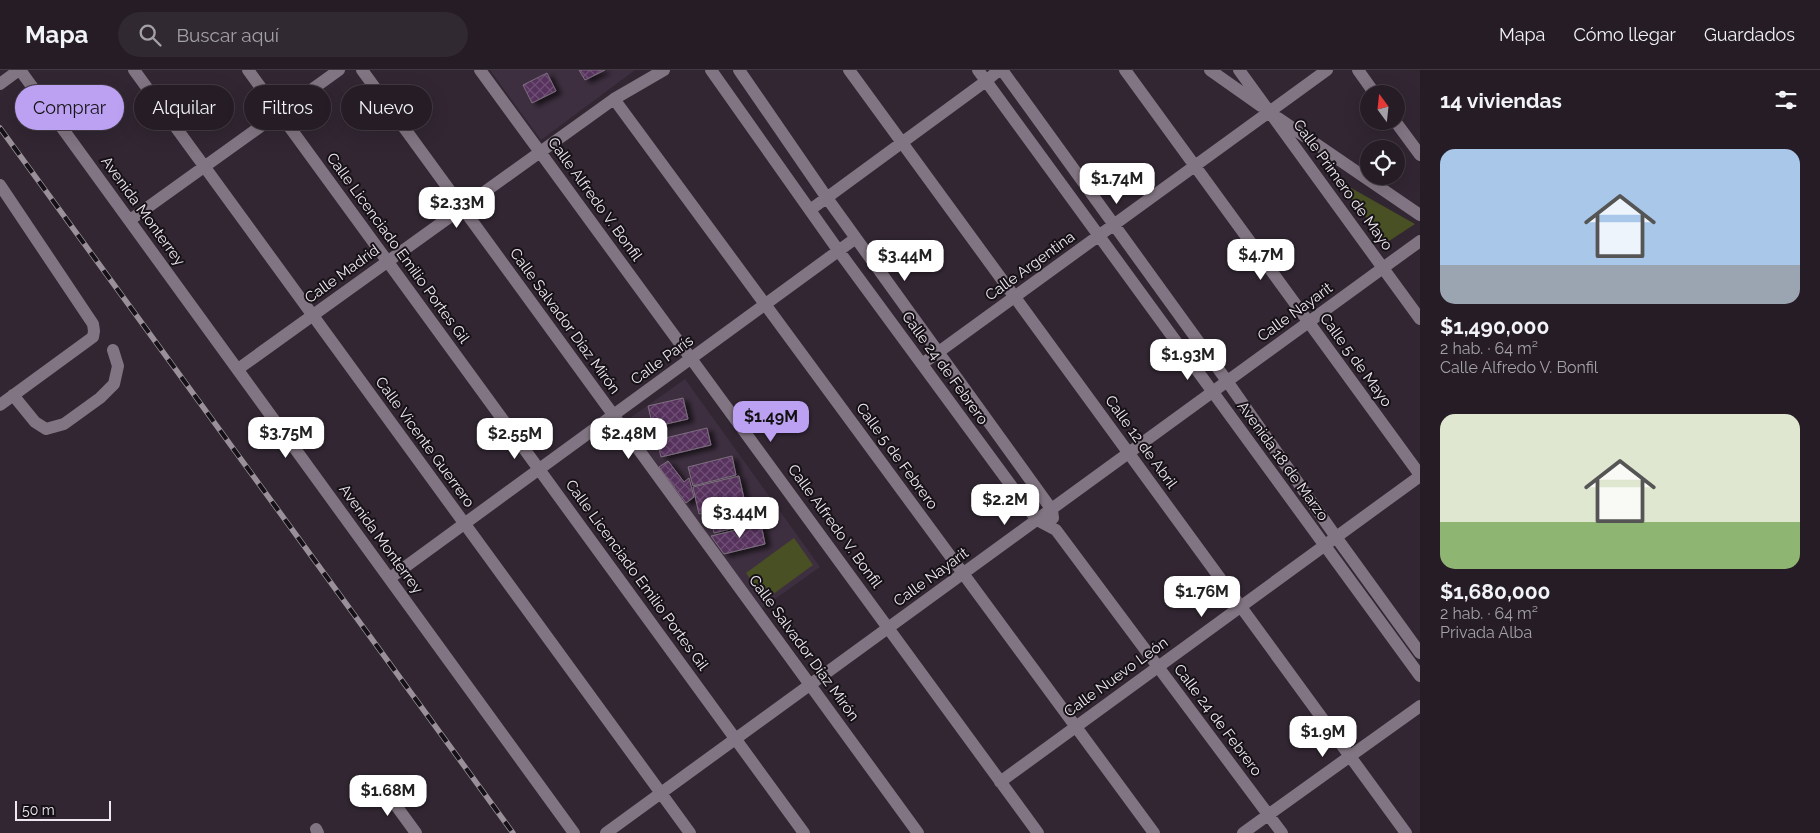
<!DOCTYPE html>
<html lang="es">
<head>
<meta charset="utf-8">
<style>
	body { margin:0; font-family:Raleway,sans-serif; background:#312932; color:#f1f3f6; height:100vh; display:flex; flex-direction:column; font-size:19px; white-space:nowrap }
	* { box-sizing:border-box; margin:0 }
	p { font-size:16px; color:#a3a1a7 }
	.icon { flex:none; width:28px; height:28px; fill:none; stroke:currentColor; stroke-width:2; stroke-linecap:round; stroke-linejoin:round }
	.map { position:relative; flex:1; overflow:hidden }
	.side { display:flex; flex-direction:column; background:#251c26; width:400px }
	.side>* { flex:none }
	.guide { position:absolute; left:15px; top:15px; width:475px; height:45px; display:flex; gap:10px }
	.needle { width:32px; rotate:345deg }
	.controls { position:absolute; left:1360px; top:15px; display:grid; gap:10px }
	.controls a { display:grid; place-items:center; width:45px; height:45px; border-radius:50%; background:#251c26; box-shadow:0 5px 20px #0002,0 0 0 1px #423a43; font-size:25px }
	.scale { position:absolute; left:15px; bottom:12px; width:96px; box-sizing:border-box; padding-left:5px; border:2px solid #efe8f0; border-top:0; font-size:14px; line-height:18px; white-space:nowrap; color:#efe8f0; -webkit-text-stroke:4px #161117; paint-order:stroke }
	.price { position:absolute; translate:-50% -42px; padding:0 11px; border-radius:10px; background:#fff; color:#222; font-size:16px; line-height:32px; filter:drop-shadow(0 1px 2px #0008) }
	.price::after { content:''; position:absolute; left:50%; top:30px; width:15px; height:11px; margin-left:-8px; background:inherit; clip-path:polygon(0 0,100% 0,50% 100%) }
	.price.selected { background:#bca0f2; color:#111 }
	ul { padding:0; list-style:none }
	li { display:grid; align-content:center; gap:10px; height:265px; padding:0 20px }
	li span { display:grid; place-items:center; height:155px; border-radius:15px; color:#555 }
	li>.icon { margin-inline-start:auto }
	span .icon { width:90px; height:90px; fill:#fffc; stroke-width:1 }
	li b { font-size:21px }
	h2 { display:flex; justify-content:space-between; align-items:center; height:60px; padding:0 20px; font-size:21px }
	.chip { padding:0 18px; border-radius:22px; background:#251c26; box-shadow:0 5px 20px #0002,0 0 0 1px #423a43; font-size:18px; line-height:45px }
	.chip.selected { background:#bca0f2; color:#111 }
	header { display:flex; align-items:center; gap:30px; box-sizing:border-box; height:70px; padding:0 25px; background:#251c26; border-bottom:1px solid #423a43 }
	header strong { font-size:24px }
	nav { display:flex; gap:28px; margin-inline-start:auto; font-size:18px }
	.search { width:350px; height:45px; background:#312932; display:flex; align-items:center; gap:12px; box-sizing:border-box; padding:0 18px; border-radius:28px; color:#a3a1a7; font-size:19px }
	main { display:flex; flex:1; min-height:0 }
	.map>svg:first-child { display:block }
	.built { fill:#3e2f40 }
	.green { fill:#495023 }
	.building { fill:url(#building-cross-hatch); stroke:#7c707e; filter:url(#shadow) }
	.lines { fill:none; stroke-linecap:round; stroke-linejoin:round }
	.minor { stroke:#827583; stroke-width:12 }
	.rail-casing { stroke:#99909a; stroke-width:5.5 }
	.rail { stroke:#161117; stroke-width:4; stroke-dasharray:11; stroke-linecap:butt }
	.labels { text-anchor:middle; stroke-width:4; stroke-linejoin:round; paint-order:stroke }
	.street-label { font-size:15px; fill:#efe8f0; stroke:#161117 }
</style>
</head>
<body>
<header>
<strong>Mapa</strong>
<div class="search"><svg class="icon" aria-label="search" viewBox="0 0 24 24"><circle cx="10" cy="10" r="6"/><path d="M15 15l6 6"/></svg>Buscar aquí</div>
<nav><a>Mapa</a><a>Cómo llegar</a><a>Guardados</a></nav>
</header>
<main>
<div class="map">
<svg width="1420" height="763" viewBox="0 0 1420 763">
	<defs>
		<pattern id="building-cross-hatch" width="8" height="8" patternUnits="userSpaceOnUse" patternTransform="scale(1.25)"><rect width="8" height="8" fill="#57315d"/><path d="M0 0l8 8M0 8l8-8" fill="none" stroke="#6f4f75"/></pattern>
		<filter id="shadow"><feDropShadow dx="5.5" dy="3" stdDeviation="2.5" flood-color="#0009"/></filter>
	</defs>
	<rect width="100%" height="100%" fill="#312632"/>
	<!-- built -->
	<path class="built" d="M490 0H635L541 70Z
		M685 309 820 497 761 539 626 351Z"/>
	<!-- green -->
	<path class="green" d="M1337 110 1415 154 1386 173Z
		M794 468 813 495 765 530 746 503Z"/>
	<!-- building -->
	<path class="building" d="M579 0H605L585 10Z
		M547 3 556 21 532 33 523 15Z
		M683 328 688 349 653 357 648 336Z
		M707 358 711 375 661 387 657 370Z
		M732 386 736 405 693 416 688 397Z
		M668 391 684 412 689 408 694 427 686 433 659 397Z
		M739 406 745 433 699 444 693 417Z
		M745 435 750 454 714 463 710 444Z
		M761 454 765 474 724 484 711 466Z"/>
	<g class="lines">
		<!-- minor -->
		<path class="minor" d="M20 0 574 763
			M134 0 690 763
			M248 0 804 763
			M362 0 918 763
			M480 0 1038 763
			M711 0 838 180 1024 433 1037 450 1056 460 1282 763
			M739 0 827 128 1052 440 1053 448
			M849 0 1406 763
			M978 0 1420 606
			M1002 0 1227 311 1336 467 1420 583
			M1125 0 1420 405
			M1210 0 1261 36
			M1239 0 1420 249
			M1358 0 1375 24
			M0 14 19 0
			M614 29 1154 763
			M1278 48 1420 145
			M1395 51 1420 85
			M0 115 93 254 94 261 93 267 0 335
			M810 140 986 11 999 0
			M130 150 339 0
			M922 294 1327 0
			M238 299 614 29 664 0
			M13 325 35 352 46 359 64 354 100 328 114 314 118 296 113 280
			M390 508 856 168
			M1000 712 1420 406
			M381 715 416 763
			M316 759 318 763
			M606 763 1420 171
			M1243 763 1420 636"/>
		<defs>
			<path id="rail" d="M0 58 513 763"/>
		</defs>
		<!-- rail casing -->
		<use href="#rail" class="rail-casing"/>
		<!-- rail -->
		<use href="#rail" class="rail"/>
	</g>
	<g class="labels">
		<!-- street labels -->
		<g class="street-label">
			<text transform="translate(1343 115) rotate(54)" y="5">Calle Primero de Mayo</text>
			<text transform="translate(595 129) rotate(54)" y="5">Calle Alfredo V. Bonfil</text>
			<text transform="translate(143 141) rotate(54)" y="5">Avenida Monterrey</text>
			<text transform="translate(398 178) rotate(54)" y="5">Calle Licenciado Emilio Portes Gil</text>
			<text transform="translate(1030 196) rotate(-36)" y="5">Calle Argentina</text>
			<text transform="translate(342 204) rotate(-36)" y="5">Calle Madrid</text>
			<text transform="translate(1295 242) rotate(-36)" y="5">Calle Nayarit</text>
			<text transform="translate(565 251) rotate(54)" y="5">Calle Salvador Díaz Mirón</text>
			<text transform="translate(662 290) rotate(-36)" y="5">Calle París</text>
			<text transform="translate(1356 290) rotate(54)" y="5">Calle 5 de Mayo</text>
			<text transform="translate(945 298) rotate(54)" y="5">Calle 24 de Febrero</text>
			<text transform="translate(425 372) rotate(54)" y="5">Calle Vicente Guerrero</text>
			<text transform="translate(1141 372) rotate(54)" y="5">Calle 12 de Abril</text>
			<text transform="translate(897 386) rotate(54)" y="5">Calle 5 de Febrero</text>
			<text transform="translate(1283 391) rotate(54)" y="5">Avenida 18 de Marzo</text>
			<text transform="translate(835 456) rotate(54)" y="5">Calle Alfredo V. Bonfil</text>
			<text transform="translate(381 469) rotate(54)" y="5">Avenida Monterrey</text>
			<text transform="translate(637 505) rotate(54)" y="5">Calle Licenciado Emilio Portes Gil</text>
			<text transform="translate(931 507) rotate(-36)" y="5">Calle Nayarit</text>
			<text transform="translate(804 578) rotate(54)" y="5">Calle Salvador Díaz Mirón</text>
			<text transform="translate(1116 607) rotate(-36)" y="5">Calle Nuevo León</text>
			<text transform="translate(1218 650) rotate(53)" y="5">Calle 24 de Febrero</text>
		</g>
	</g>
</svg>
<div class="controls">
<a><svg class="needle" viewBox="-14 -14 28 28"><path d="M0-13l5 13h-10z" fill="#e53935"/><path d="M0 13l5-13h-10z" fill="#a3a1a7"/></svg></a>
<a><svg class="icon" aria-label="locate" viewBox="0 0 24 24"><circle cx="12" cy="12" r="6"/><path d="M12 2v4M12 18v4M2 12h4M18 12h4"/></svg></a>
</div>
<div class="scale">50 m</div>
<b class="price" style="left:1117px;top:135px">$1.74M</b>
<b class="price" style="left:457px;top:159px">$2.33M</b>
<b class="price" style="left:1261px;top:211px">$4.7M</b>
<b class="price" style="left:905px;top:212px">$3.44M</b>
<b class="price" style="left:1188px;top:311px">$1.93M</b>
<b class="price selected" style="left:771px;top:373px">$1.49M</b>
<b class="price" style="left:286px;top:389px">$3.75M</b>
<b class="price" style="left:515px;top:390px">$2.55M</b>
<b class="price" style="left:629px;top:390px">$2.48M</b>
<b class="price" style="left:1005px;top:456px">$2.2M</b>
<b class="price" style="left:740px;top:469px">$3.44M</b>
<b class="price" style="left:1202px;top:548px">$1.76M</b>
<b class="price" style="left:1323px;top:688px">$1.9M</b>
<b class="price" style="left:388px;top:747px">$1.68M</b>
<div class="guide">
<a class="chip selected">Comprar</a>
<a class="chip">Alquilar</a>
<a class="chip">Filtros</a>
<a class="chip">Nuevo</a>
</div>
</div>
<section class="side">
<h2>14 viviendas<svg class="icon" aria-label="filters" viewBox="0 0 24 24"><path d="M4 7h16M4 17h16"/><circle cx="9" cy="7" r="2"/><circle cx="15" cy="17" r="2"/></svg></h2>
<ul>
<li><span style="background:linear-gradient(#a9c7e8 75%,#9aa5b1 0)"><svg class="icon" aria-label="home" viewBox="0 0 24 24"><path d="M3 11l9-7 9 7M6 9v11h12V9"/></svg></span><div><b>$1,490,000</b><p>2 hab. · 64 m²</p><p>Calle Alfredo V. Bonfil</p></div></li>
<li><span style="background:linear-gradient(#dfe7d0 70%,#8fb573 0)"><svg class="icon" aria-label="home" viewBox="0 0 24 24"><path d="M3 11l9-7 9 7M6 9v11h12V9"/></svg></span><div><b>$1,680,000</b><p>2 hab. · 64 m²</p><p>Privada Alba</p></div></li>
</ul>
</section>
</main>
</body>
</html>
